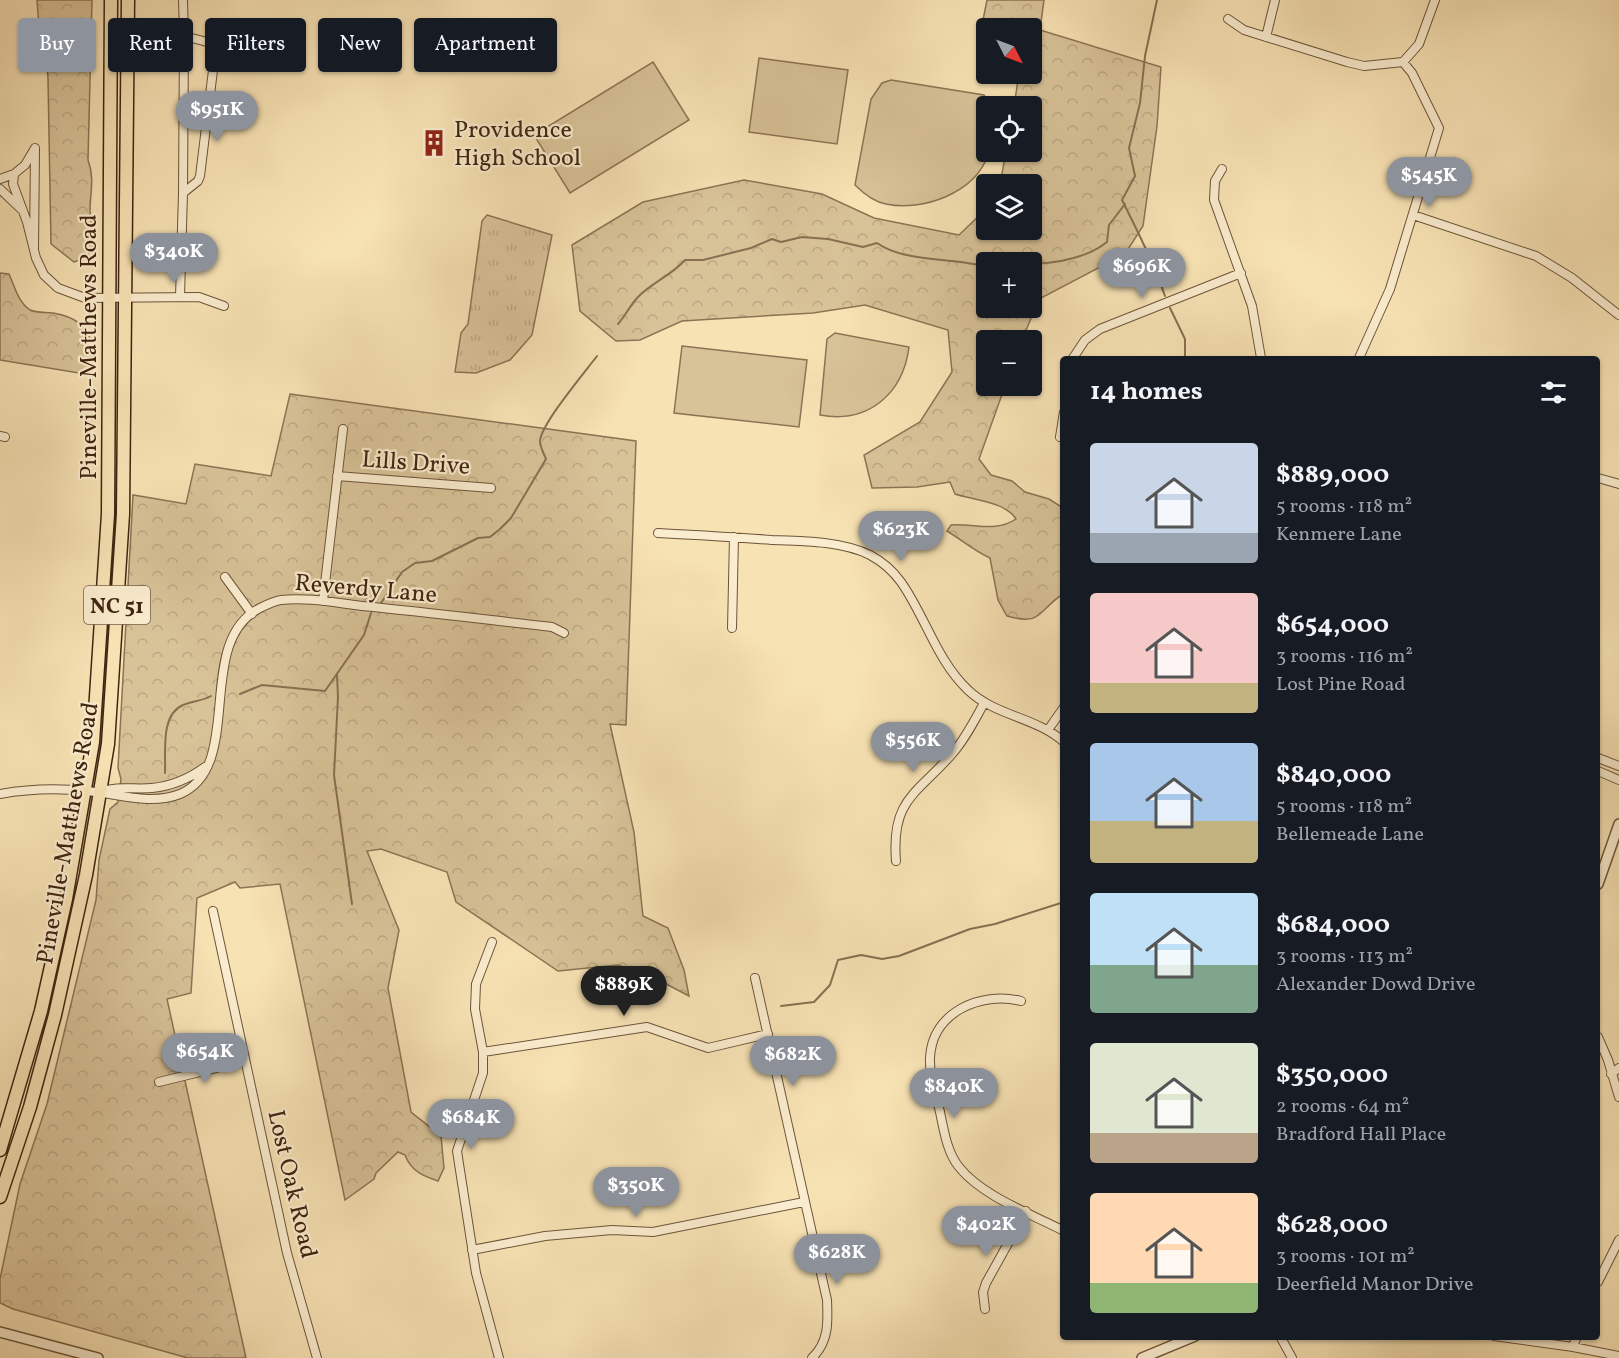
<!DOCTYPE html>
<html lang="en">
<head>
<meta charset="utf-8">
<style>
	body { margin:0; font-family:Vollkorn,serif; background:#242831; color:#f1f3f6; height:100vh; display:flex; flex-direction:column; font-size:22px; white-space:nowrap }
	* { box-sizing:border-box; margin:0 }
	p { font-size:20px; color:#9ea1a6 }
	.icon { flex:none; width:33px; height:33px; fill:none; stroke:currentColor; stroke-width:2; stroke-linecap:round; stroke-linejoin:round }
	.map { position:relative; flex:1; overflow:hidden }
	.panel { position:absolute; left:1060px; top:356px; width:540px; height:984px; display:flex; flex-direction:column; background:#171b24; border-radius:6px; box-shadow:0 2px 4px #0004 }
	.panel>* { flex:none }
	.guide { position:absolute; left:18px; top:18px; width:570px; height:54px; display:flex; gap:12px }
	.needle { width:39px; rotate:132deg }
	.fabs { position:absolute; left:976px; top:18px; display:grid; gap:12px }
	.fabs a { display:grid; place-items:center; width:66px; height:66px; border-radius:6px; background:#171b24; box-shadow:0 2px 4px #0004; font-size:30px }
	.price { position:absolute; translate:-50% -51px; padding:0 14px; border-radius:21px; background:#8c9099; color:#fff; font-size:20px; line-height:39px; filter:drop-shadow(0 2px 3px #0008) }
	.price::after { content:''; position:absolute; left:50%; top:36px; width:18px; height:14px; margin-left:-9px; background:inherit; clip-path:polygon(0 0,100% 0,50% 100%) }
	.price.on { background:#222; color:#fff }
	ul { padding:0; list-style:none }
	li { display:flex; align-items:center; gap:18px; height:150px; padding:0 30px }
	li span { display:grid; place-items:center; flex:none; width:168px; height:120px; border-radius:6px; color:#555 }
	li>.icon { margin-inline-start:auto }
	span .icon { width:72px; height:72px; fill:#fffc; stroke-width:1 }
	li b { font-size:26px }
	h2 { display:flex; justify-content:space-between; align-items:center; height:72px; padding:0 30px; font-size:26px }
	.chip { padding:0 21px; border-radius:6px; background:#171b24; box-shadow:0 2px 4px #0004; font-size:21px; line-height:54px }
	.chip.on { background:#8c9099; color:#fff }
	.map>svg:first-child { display:block }
	.grass { fill:url(#grass-tufts); stroke:#8c7354; stroke-width:1.5 }
	.forest { fill:url(#forest-crowns); stroke:#8c7354; stroke-width:1.5; fill-rule:evenodd }
	.green { fill:#d8c298; stroke:#8c7354; stroke-width:1.5 }
	.lines { fill:none; stroke-linecap:round; stroke-linejoin:round }
	.stream { stroke:#886f51; stroke-width:2 }
	.minor-casing { stroke:#6d5439; stroke-width:10 }
	.tertiary-casing { stroke:#6d5439; stroke-width:12 }
	.primary-casing { stroke:#3f2410; stroke-width:15 }
	.minor { stroke:#faecce; stroke-width:8 }
	.tertiary { stroke:#faecce; stroke-width:9 }
	.primary { stroke:#f7e2b4; stroke-width:12 }
	.labels { text-anchor:middle; stroke-width:4.5; stroke-linejoin:round; paint-order:stroke }
	.shield { fill:#faecce; stroke:#776049; stroke-width:1.5 }
	.shield-label { font-size:22px; font-weight:bold; fill:#3f2410 }
	.poi-label { font-size:24px; fill:#3f2410; stroke:#faecce; text-anchor:start }
	.street-label { font-size:24px; fill:#3f2410; stroke:#faecce }
</style>
</head>
<body>
<div class="map">
<svg width="1619" height="1358" viewBox="0 0 1619 1358">
	<defs>
		<pattern id="grass-tufts" width="24" height="20" patternUnits="userSpaceOnUse" patternTransform="scale(1.5)"><rect width="24" height="20" fill="#d8c298"/><path d="M3 7l-1-3M5 7V3M7 7l1-3M15 17l-1-3M17 17v-4M19 17l1-3" fill="none" stroke="#baa782"/></pattern>
		<pattern id="forest-crowns" width="20" height="18" patternUnits="userSpaceOnUse" patternTransform="scale(1.5)"><rect width="20" height="18" fill="#d8c298"/><path d="M2 6a3 3 0 1 1 6 0M12 15a3 3 0 1 1 6 0" fill="none" stroke="#baa782"/></pattern>
	</defs>
	<rect width="100%" height="100%" fill="#f7e2b4"/>
	<filter id="stains"><feTurbulence type="fractalNoise" baseFrequency=".00333" numOctaves="4"/><feColorMatrix values="0 0 0 0 .2 0 0 0 0 .09 0 0 0 0 .02 0 0 0 .5 -.17"/></filter>
	<radialGradient id="worn" r=".72"><stop offset=".6" stop-color="#630" stop-opacity="0"/><stop offset="1" stop-color="#630" stop-opacity=".3"/></radialGradient>
	<!-- grass -->
	<path class="grass" d="M487 215 552 235 532 335 510 360 476 373 455 372 461 333 468 324 482 221Z"/>
	<!-- forest -->
	<path class="forest" d="M37 0H92L88 160C95 179 90 192 90 211 90 223 97 237 92 249 89 256 81 260 74 262L51 244 48 79 46 52 40 39Z
		M987 0H1044L1040 30 1161 67 1157 126 1143 226 1125 254 1039 299 1022 340H987V386H1005L979 459 991 475 1012 481 1025 492 1049 499 1063 508V594C1037 611 1043 626 1007 616L998 600 990 558C974 551 962 540 947 531L951 525C974 523 995 533 1016 519 1006 502 973 500 955 494L950 482 917 487 872 488 864 455 920 422 952 372 948 330 865 305 813 313 682 321 640 340 616 341 580 311 572 245 643 202 744 180 822 194 874 218 959 235 987 208V230H1032V184H1000L1006 152H1032V106H1014L1019 74H1032V28H987V47L979 40ZM987 262H1032V308H987Z
		M0 273 9 274C15 287 18 302 30 310 36 313 46 312 53 313 88 319 96 338 90 370L85 374 0 360Z
		M290 394 636 441 626 725 610 724 634 832 643 916 668 928 684 970 689 996 655 978 618 965 558 971 456 902 447 872 381 849 367 851 399 930 388 988 411 1112 441 1136 444 1168 438 1181C423 1176 411 1171 405 1155L398 1152 376 1173 374 1179 345 1200 280 884 240 888 235 882 197 898 191 993 167 999 246 1358H188L13 1309 0 1303V1279L20 1184 47 1104 96 900 99 860 110 809 118 802 121 779 118 768 133 495 186 504 195 464 271 476Z"/>
	<!-- green -->
	<path class="green" d="M759 58 848 70 837 144 749 132Z
		M653 62 689 120 570 193 534 135Z
		M891 80 984 95 991 106H987C987 116 989 153 988 155 975 193 922 212 886 204 874 202 863 193 855 185L871 99 882 83Z
		M835 333 909 347C903 394 868 424 820 415L827 339Z
		M682 346 807 360 799 427 674 413Z"/>
	<g class="lines">
		<!-- stream -->
		<path class="stream" d="M1157 0 1145 56 1140 103 1129 148 1135 176 1122 200C1138 232 1153 262 1165 296
			M1032 264C1057 263 1087 258 1107 242L1109 225 1125 204
			M1170 308 1185 339V358
			M618 324C625 316 630 306 637 298 652 282 671 276 685 260H703L751 248 772 239 781 242 802 237 828 239 863 247 877 243C905 263 955 257 987 267
			M381 603 402 572 415 563 432 561 478 538 490 537 500 529 511 518 546 459C544 454 540 447 540 441 541 424 585 372 597 356
			M337 675 338 697 334 775 352 904
			M240 694 262 685 325 691 364 635 371 613
			M165 773C166 752 160 715 183 705 192 701 202 701 211 696
			M781 1006 814 1002 830 985 838 960 861 955 882 959 899 956 970 929 995 924 1064 902"/>
		<defs>
			<path id="minor" d="M1228 19 1244 30 1347 62 1364 66 1403 62 1419 44 1435 0
				M1266 37 1275 0
				M35 148 25 165 14 174 13 184 27 222 36 258 44 275 58 288 85 298 199 297 224 306
				M1222 169 1215 181 1214 200 1252 306 1261 358
				M0 179 14 174
				M0 189 21 209
				M183 193 184 36
				M1413 215 1536 256 1572 278 1619 315
				M34 248 35 149
				M180 297 183 193 198 181 200 176 215 54 211 43 184 36 183 0
				M1073 358 1085 340 1100 329 1241 273
				M1359 358 1390 289 1439 128 1412 73 1403 62
				M0 436 5 437
				M1060 437 1064 412
				M337 476 491 488
				M1598 478 1619 484
				M658 533C696 535 734 537 772 540 803 541 842 541 870 555 883 562 893 571 901 582 925 616 937 661 968 690 995 716 1036 717 1064 742
				M225 577 252 614
				M323 601 343 429
				M732 628 734 537
				M1048 730 1064 707
				M1598 758 1619 766
				M1598 771 1619 780
				M100 792C119 785 133 790 152 788 172 786 190 778 205 767
				M0 794C28 789 57 788 86 791 116 793 150 806 180 794 246 766 193 642 260 608 266 605 274 601 281 600 308 597 336 603 362 606 426 612 489 620 552 627L564 633
				M896 861C891 799 917 794 952 754 965 739 975 720 984 703
				M213 911 287 1253 317 1358
				M492 942 476 984 475 1009 483 1052V1073L457 1151 476 1273 499 1358
				M755 978 827 1300C828 1322 829 1342 812 1358
				M1021 1001C981 991 932 1012 930 1058 929 1076 936 1095 940 1112 944 1131 947 1152 959 1167 982 1196 1031 1214 1064 1231
				M1598 1037 1608 1060 1619 1097
				M483 1052 647 1027 708 1048 768 1034
				M1611 1074 1619 1068
				M159 1082 245 1061
				M472 1250 545 1236 612 1230 653 1232 804 1202
				M1598 1282 1619 1240
				M985 1309 983 1292 986 1283 1026 1211
				M1280 1336 1292 1358
				M1494 1336 1573 1347 1619 1356
				M1573 1347 1577 1336"/>
			<path id="tertiary" d="M1598 884 1619 824
				M0 1332 98 1358
				M1142 1358 1195 1336"/>
			<path id="primary" d="M0 1150 41 1011 66 899 93 742 108 514 111 0
				M0 1197 30 1107 55 1015 86 875 108 744 123 514 128 0"/>
		</defs>
		<!-- minor casing -->
		<use href="#minor" class="minor-casing"/>
		<!-- tertiary casing -->
		<use href="#tertiary" class="tertiary-casing"/>
		<!-- primary casing -->
		<use href="#primary" class="primary-casing"/>
		<!-- minor -->
		<use href="#minor" class="minor"/>
		<!-- tertiary -->
		<use href="#tertiary" class="tertiary"/>
		<!-- primary -->
		<use href="#primary" class="primary"/>
	</g>
	<!-- icons -->
	<defs>
		<symbol id="building-bare" viewBox="-9 -9 18 18"><path d="M-4-6H4V6H1V3H-1V6H-4ZM-2.5-4.3h1.7v1.8h-1.7ZM.8-4.3h1.7v1.8H.8ZM-2.5-1h1.7V.8h-1.7ZM.8-1h1.7V.8H.8Z" fill="#8f2418" stroke="#faecce" stroke-width="2.5" paint-order="stroke"/></symbol>
	</defs>
	<g fill-rule="evenodd">
		<use href="#building-bare" x="415" y="124" width="38" height="38"/>
	</g>
	<g class="labels">
		<!-- shield labels -->
		<rect class="shield" x="84" y="586" width="66" height="38" rx="4.5"/>
		<g class="shield-label">
			<text x="117" y="613">NC 51</text>
		</g>
		<!-- poi labels -->
		<g class="poi-label">
			<text x="454" y="137">Providence<tspan x="454" dy="28">High School</tspan></text>
		</g>
		<!-- street labels -->
		<g class="street-label">
			<text transform="translate(88 347) rotate(-90)" y="8">Pineville-Matthews Road</text>
			<text transform="translate(416 462) rotate(4)" y="8">Lills Drive</text>
			<text transform="translate(366 588) rotate(5)" y="8">Reverdy Lane</text>
			<text transform="translate(67 833) rotate(-80)" y="8">Pineville-Matthews Road</text>
			<text transform="translate(293 1184) rotate(77)" y="8">Lost Oak Road</text>
		</g>
	</g>
	<rect width="100%" height="100%" filter="url(#stains)"/>
	<rect width="100%" height="100%" fill="url(#worn)"/>
</svg>
<div class="fabs">
<a><svg class="needle" viewBox="-14 -14 28 28"><path d="M0-13l5 13h-10z" fill="#e53935"/><path d="M0 13l5-13h-10z" fill="#9ea1a6"/></svg></a>
<a><svg class="icon" aria-label="locate" viewBox="0 0 24 24"><circle cx="12" cy="12" r="6"/><path d="M12 2v4M12 18v4M2 12h4M18 12h4"/></svg></a>
<a><svg class="icon" aria-label="layers" viewBox="0 0 24 24"><path d="M12 4l9 5-9 5-9-5zM3 14l9 5 9-5"/></svg></a>
<a>+</a>
<a>−</a>
</div>
<b class="price" style="left:217px;top:142px">$951K</b>
<b class="price" style="left:1429px;top:208px">$545K</b>
<b class="price" style="left:174px;top:284px">$340K</b>
<b class="price" style="left:1142px;top:299px">$696K</b>
<b class="price" style="left:901px;top:562px">$623K</b>
<b class="price" style="left:913px;top:773px">$556K</b>
<b class="price on" style="left:624px;top:1017px">$889K</b>
<b class="price" style="left:205px;top:1084px">$654K</b>
<b class="price" style="left:793px;top:1087px">$682K</b>
<b class="price" style="left:954px;top:1119px">$840K</b>
<b class="price" style="left:471px;top:1150px">$684K</b>
<b class="price" style="left:636px;top:1218px">$350K</b>
<b class="price" style="left:986px;top:1257px">$402K</b>
<b class="price" style="left:837px;top:1285px">$628K</b>
<div class="guide">
<a class="chip on">Buy</a>
<a class="chip">Rent</a>
<a class="chip">Filters</a>
<a class="chip">New</a>
<a class="chip">Apartment</a>
</div>
<section class="panel">
<h2>14 homes<svg class="icon" aria-label="filters" viewBox="0 0 24 24"><path d="M4 7h16M4 17h16"/><circle cx="9" cy="7" r="2"/><circle cx="15" cy="17" r="2"/></svg></h2>
<ul>
<li><span style="background:linear-gradient(#c9d6e8 75%,#9aa5b1 0)"><svg class="icon" aria-label="home" viewBox="0 0 24 24"><path d="M3 11l9-7 9 7M6 9v11h12V9"/></svg></span><div><b>$889,000</b><p>5 rooms · 118 m²</p><p>Kenmere Lane</p></div></li>
<li><span style="background:linear-gradient(#f6c9c9 75%,#c2b280 0)"><svg class="icon" aria-label="home" viewBox="0 0 24 24"><path d="M3 11l9-7 9 7M6 9v11h12V9"/></svg></span><div><b>$654,000</b><p>3 rooms · 116 m²</p><p>Lost Pine Road</p></div></li>
<li><span style="background:linear-gradient(#a9c7e8 65%,#c2b280 0)"><svg class="icon" aria-label="home" viewBox="0 0 24 24"><path d="M3 11l9-7 9 7M6 9v11h12V9"/></svg></span><div><b>$840,000</b><p>5 rooms · 118 m²</p><p>Bellemeade Lane</p></div></li>
<li><span style="background:linear-gradient(#bfe0f5 60%,#7fa58c 0)"><svg class="icon" aria-label="home" viewBox="0 0 24 24"><path d="M3 11l9-7 9 7M6 9v11h12V9"/></svg></span><div><b>$684,000</b><p>3 rooms · 113 m²</p><p>Alexander Dowd Drive</p></div></li>
<li><span style="background:linear-gradient(#dfe7d0 75%,#b9a48a 0)"><svg class="icon" aria-label="home" viewBox="0 0 24 24"><path d="M3 11l9-7 9 7M6 9v11h12V9"/></svg></span><div><b>$350,000</b><p>2 rooms · 64 m²</p><p>Bradford Hall Place</p></div></li>
<li><span style="background:linear-gradient(#ffd9b3 75%,#8fb573 0)"><svg class="icon" aria-label="home" viewBox="0 0 24 24"><path d="M3 11l9-7 9 7M6 9v11h12V9"/></svg></span><div><b>$628,000</b><p>3 rooms · 101 m²</p><p>Deerfield Manor Drive</p></div></li>
</ul>
</section>
</div>
</body>
</html>
